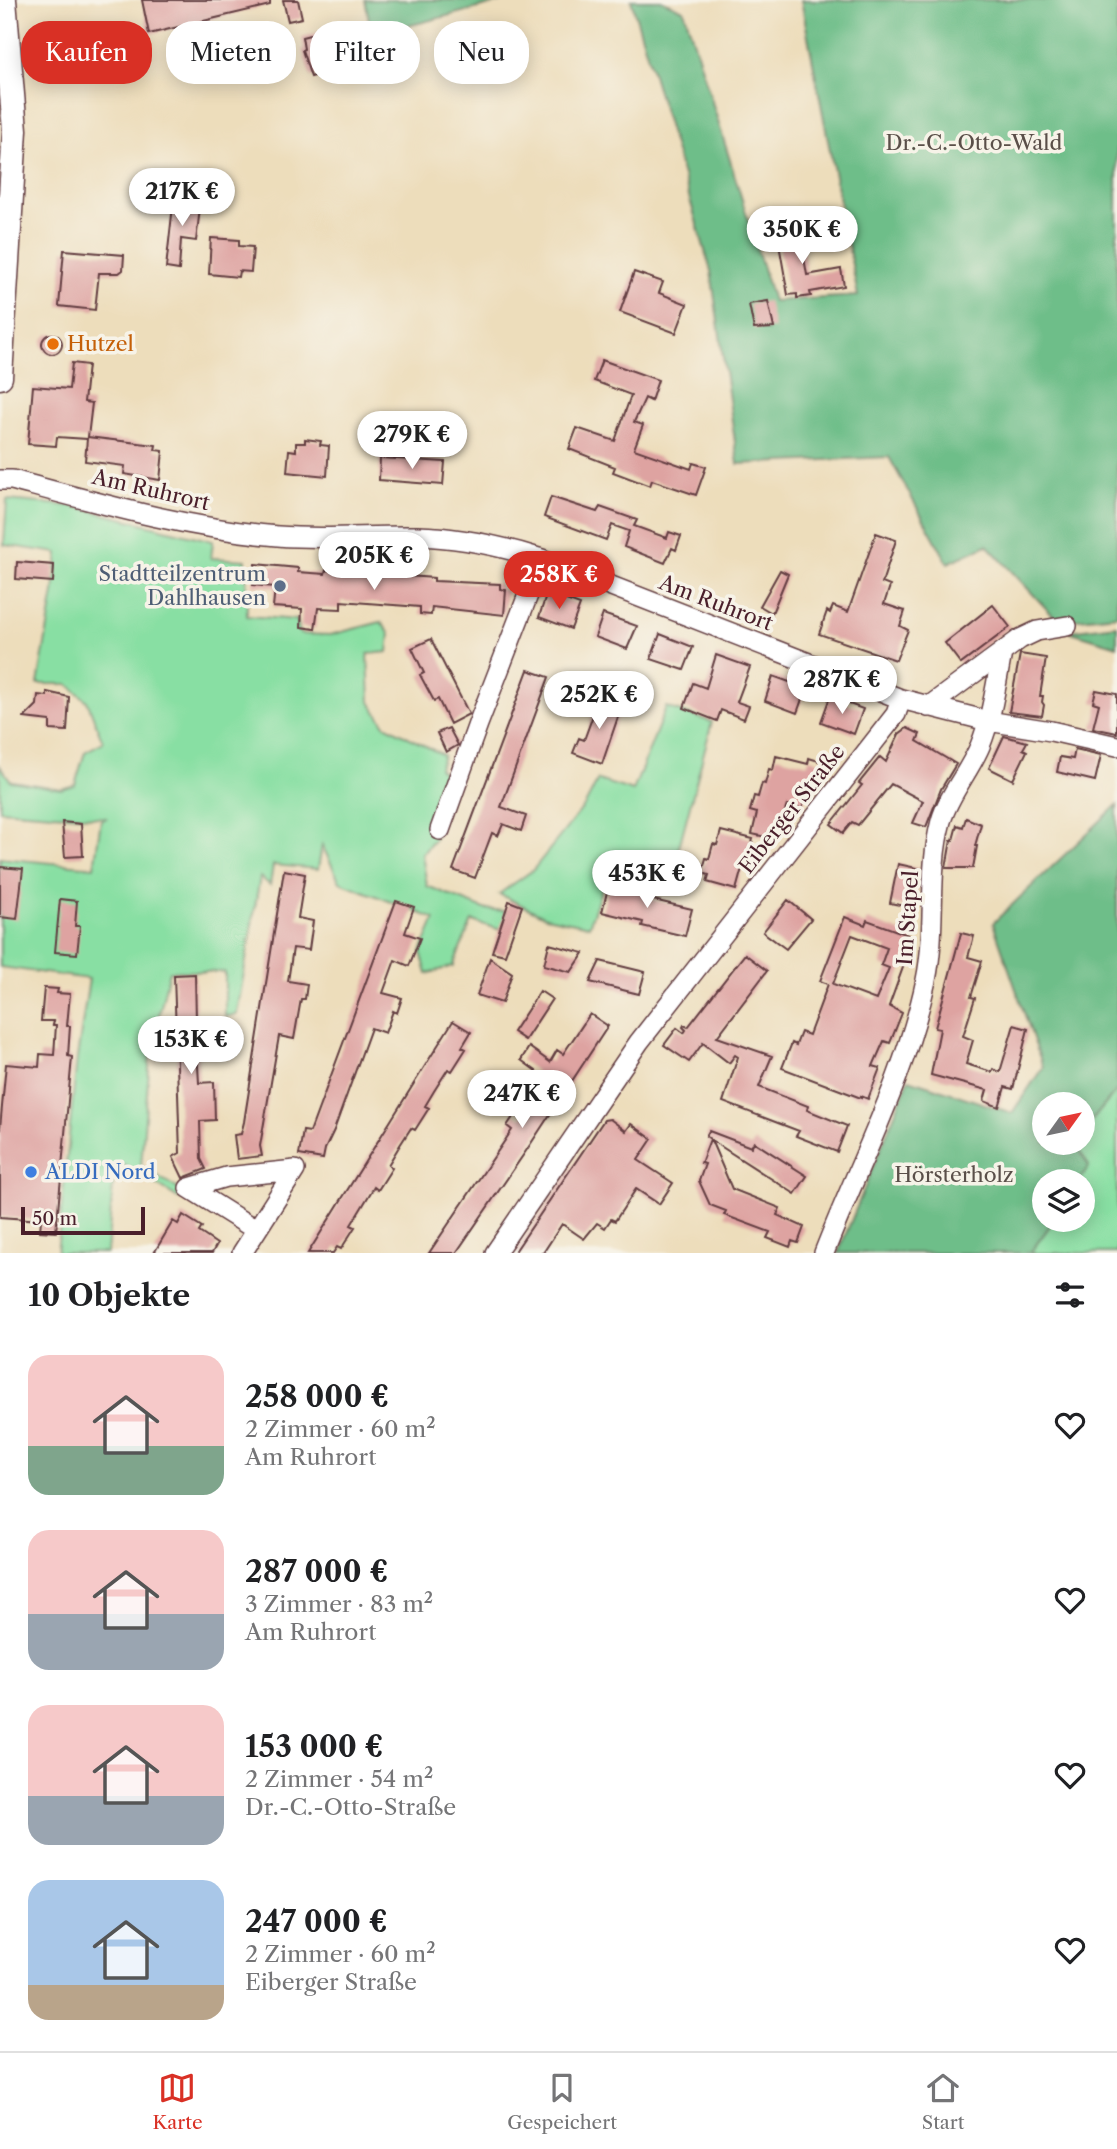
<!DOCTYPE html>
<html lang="de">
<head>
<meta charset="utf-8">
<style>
	body { margin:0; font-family:"Libre Caslon Text",serif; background:#f6f6f6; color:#202124; height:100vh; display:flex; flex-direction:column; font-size:26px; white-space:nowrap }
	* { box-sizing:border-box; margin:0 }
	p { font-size:23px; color:#757577 }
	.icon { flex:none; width:38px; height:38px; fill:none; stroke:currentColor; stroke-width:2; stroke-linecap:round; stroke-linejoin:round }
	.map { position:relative; height:1253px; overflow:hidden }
	.details { display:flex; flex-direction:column; background:#fff; flex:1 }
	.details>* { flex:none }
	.top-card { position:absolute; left:21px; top:21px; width:700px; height:63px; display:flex; gap:14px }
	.needle { width:46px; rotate:57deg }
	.buttons { position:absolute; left:1032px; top:1092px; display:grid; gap:14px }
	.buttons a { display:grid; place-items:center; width:63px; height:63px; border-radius:50%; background:#fff; box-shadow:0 4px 18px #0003; font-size:35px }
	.scale { position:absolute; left:21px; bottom:18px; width:124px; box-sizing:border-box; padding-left:7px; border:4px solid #4a1f2b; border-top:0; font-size:19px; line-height:24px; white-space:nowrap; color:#4a1f2b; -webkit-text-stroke:5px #f7f3e8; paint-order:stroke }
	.price { position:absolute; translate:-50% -60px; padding:0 16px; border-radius:24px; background:#fff; color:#222; font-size:23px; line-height:46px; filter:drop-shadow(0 2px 4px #0008) }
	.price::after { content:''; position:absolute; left:50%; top:42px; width:21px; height:16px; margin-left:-10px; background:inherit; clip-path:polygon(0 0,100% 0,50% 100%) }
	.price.active { background:#d93025; color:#fff }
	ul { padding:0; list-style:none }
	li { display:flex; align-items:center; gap:21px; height:175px; padding:0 28px }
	li span { display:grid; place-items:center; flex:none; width:196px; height:140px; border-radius:21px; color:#555 }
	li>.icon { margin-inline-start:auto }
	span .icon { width:84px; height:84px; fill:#fffc; stroke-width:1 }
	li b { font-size:30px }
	h2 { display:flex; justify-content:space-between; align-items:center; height:84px; padding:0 28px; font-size:30px }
	.chip { padding:0 24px; border-radius:28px; background:#fff; box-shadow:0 4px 18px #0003; font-size:24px; line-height:63px }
	.chip.active { background:#d93025; color:#fff }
	.dock { display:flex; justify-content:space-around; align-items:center; height:98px; border-top:2px solid #e0e0e0; background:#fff; font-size:19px; color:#757577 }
	.dock a { display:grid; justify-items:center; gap:4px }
	.dock .active { color:#d93025 }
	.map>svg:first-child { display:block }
	.green { fill:#88dfa3; stroke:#697f67; stroke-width:2 }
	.forest { fill:#6ebe89; stroke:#5c6e5a; stroke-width:2 }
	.building { fill:#dea3a1; fill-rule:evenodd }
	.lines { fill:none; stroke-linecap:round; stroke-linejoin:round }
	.minor-casing { stroke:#623c41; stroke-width:22 }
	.tertiary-casing { stroke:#623c41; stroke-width:27 }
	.minor { stroke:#fff; stroke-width:19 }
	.tertiary { stroke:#fff; stroke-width:24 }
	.food-dot { fill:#e8710a; stroke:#f7f3e8; stroke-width:2.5 }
	.service-dot { fill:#5c6f8a; stroke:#f7f3e8; stroke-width:2.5 }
	.shop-dot { fill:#3f7fe0; stroke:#f7f3e8; stroke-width:2.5 }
	.labels { text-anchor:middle; stroke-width:7; stroke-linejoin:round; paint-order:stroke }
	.park-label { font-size:21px; fill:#5a4f49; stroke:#f7f3e8 }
	.food-label { font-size:21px; fill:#c56008; stroke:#f7f3e8; text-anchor:start }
	.street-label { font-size:21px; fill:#4a1f2b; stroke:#f7f3e8 }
	.service-label { font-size:21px; fill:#4e5e75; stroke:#f7f3e8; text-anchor:end }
	.shop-label { font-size:21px; fill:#366cbe; stroke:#f7f3e8; text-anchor:start }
</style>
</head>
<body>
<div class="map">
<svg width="1117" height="1253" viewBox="0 0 1117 1253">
	<rect width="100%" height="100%" fill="#f7f3e8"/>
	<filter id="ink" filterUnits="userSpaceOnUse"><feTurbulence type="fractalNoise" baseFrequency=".0143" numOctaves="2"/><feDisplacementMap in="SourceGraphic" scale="14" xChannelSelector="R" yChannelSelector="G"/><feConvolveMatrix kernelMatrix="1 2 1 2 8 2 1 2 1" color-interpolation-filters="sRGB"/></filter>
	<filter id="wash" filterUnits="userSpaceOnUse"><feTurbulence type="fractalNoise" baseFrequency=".00686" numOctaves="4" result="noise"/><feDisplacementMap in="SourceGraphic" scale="28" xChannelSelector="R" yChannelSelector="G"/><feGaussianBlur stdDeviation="1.57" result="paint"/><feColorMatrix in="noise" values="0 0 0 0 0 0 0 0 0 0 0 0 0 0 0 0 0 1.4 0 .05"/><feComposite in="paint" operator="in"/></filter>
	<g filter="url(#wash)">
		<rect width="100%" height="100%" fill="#edddbb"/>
		<!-- green -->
		<path class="green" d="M7 500 72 506 213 541 211 558 246 560 247 616 297 620 300 634 330 635 381 622 390 634 388 652 368 654 370 702 385 725 443 755 439 768 453 782 434 840 422 854 427 886 484 909 505 911 504 931 472 921 453 966 427 974 421 952 435 919 340 882 322 845 318 869 273 865 270 885 260 877 237 1014 225 1017V972L169 971 150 1056 141 1166 180 1190V1199L124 1165 114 1174 107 1253H57L77 1058 89 979 0 967V858L94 867 101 820 107 818 0 810V766L11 781 61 789 75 785 85 752 103 742 87 701 68 684H38L54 593 58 553 4 545Z
			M666 707 712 722 674 866 614 852 589 926 546 917 499 894 533 870 585 805 598 780 633 791Z
			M1117 1090V1253H1030L1054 1220H1083V1181H1079L1089 1166 1073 1144 1083 1143V1131Z"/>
		<!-- forest -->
		<path class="forest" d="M365 0H510L372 35Z
			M631 0H661L684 10 773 301 858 296 801 0H1117V615L1058 621 987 545 948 563 889 457 738 464 711 271Z
			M1117 625V646L1068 631Z
			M1117 805V1090L1083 1131V1104H1045V1143H1074L1089 1166 1079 1181H1045V1220H1054L1030 1253H838L909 1079 1012 1113 1043 1067 993 923Z"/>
		<g id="blocks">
			<!-- building -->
			<path class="building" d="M142 0H270V5L149 34Z
				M283 0H298L302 18 288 21Z
				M337 28 338 30 343 29 351 65 365 74 334 82 333 77 324 80 322 74 311 77 302 50 304 49 302 37Z
				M174 197 201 200 196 241 181 239 179 270 166 268Z
				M798 222 807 275 841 269 844 286 810 292 811 296 797 298V294L788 295 776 227Z
				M211 238 239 240V246L253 247 251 272 239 271 238 277 209 274Z
				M64 250 124 255 123 270 119 273H99L95 310 59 306Z
				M634 272 663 282 659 293 687 304 676 333 620 312Z
				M768 301 774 328 754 329 749 304Z
				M42 344a10 10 0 1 1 20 0a10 10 0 1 1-20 0Z
				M602 360 658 380 651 401 645 398 634 422 643 425 634 449 691 469 693 463 706 467 696 495 652 480 650 486 613 472 615 467 569 449 577 428 615 441 631 395 594 381Z
				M72 363 88 365 84 402 92 403 88 437 156 445 155 450 163 451 160 480 124 474 125 466 85 461 87 439 57 437 56 446 28 444 33 386 69 389Z
				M305 439 321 441 320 445 329 446 327 476 287 472 289 450 296 451V443H305Z
				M380 458 445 462 443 485 379 480Z
				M551 497 597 512 600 507 637 520 634 526 667 538 669 532 681 536 676 550 672 548 665 563 624 547 629 531 612 525 606 540 544 517Z
				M876 533 896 540 882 583 890 586 884 604 905 611 900 626 908 630 896 660 819 634 827 611 830 613 833 606 848 612Z
				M17 562 54 565 53 582 16 579Z
				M255 564 298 568V572L325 574 326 570 434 578V581L500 584V589L506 590 504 615 432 607 431 615 420 614V607L341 601V609L318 608 315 629 301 627 302 609 273 607 275 587 253 585Z
				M780 570 788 574 772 613 760 606Z
				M547 593 580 605 571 629 539 617Z
				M993 605 1010 627 961 664 945 643Z
				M603 614 637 626 627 649 595 637Z
				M660 634 693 647 684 670 651 659Z
				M431 639 469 714 450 724 438 699 434 701 420 675 424 673 412 648Z
				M1020 654 1046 658 1040 696H1043L1042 702 1044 705 1042 716 1009 712Z
				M716 655 750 667 737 702 749 706 744 719 721 710 717 721 684 708 693 683 706 688Z
				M528 670 549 677 501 807 526 816 521 831 503 824 498 836 492 833 475 878 453 870Z
				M773 676 806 688 797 713 765 701Z
				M1096 690 1117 694V733L1093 728 1099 704 1093 702Z
				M47 692 69 697 67 731 50 730V721L24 718 37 705 38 695 47 696Z
				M600 696 614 701 620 711 602 764 573 753 579 738 584 740Z
				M830 697 863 709 854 734 821 722Z
				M449 728 458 745 446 752 437 733Z
				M907 728 920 734 917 741 956 764 941 789 926 827 913 823 923 801 891 784 858 825 852 822 843 833 831 824 862 785 859 783 880 757 886 762 899 734Z
				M1004 736 1027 742 1023 749 1027 751 1013 780 989 768Z
				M1075 749 1101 755 1095 781 1057 772 1060 757 1073 759Z
				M776 756 808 764 809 758 822 762 815 789 808 788 802 809 787 805 776 839 752 834 757 813 750 811 754 796 758 797 762 783 765 784 769 769 773 770Z
				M966 818 981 824 975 846H977L973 868H946L951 840H953L957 825 963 827Z
				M62 822 81 824 83 856 65 857Z
				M721 831 753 839 749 854H746L736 890 707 882 709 875 702 873 706 858 709 859 713 844 717 845Z
				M898 864 921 869 914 908 890 903Z
				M0 867 23 869 17 919 0 917Z
				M284 870 305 874 298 918 313 921 309 950 293 948 288 981 307 984 305 999H301L294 1039 279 1036 260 1146 262 1156 237 1159 234 1135 241 1134 244 1122Z
				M609 884 650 894 649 899 692 909 685 936 642 926 643 922 602 912Z
				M60 899 77 901 75 926H80L77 954 55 952Z
				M788 900 811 919 786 949 763 932Z
				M396 901 414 907 405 933 420 938 409 966 395 960 383 993 402 998 397 1013 393 1011 385 1033 371 1028 334 1130 325 1149 323 1159 299 1155 303 1131 310 1132Z
				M509 901 522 906 505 955 492 952Z
				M845 917 865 925 867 920 914 937 889 1006 902 1013 890 1043 884 1041 873 1066 880 1068 868 1099 861 1096V1098L782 1068 792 1043 796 1045 801 1032 809 1035 828 984 820 981ZM852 935 887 948 881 965 889 968 876 1000 833 984Z
				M961 933 974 936 968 957 982 961 971 997 975 998 963 1036 973 1040 966 1064 992 1072 993 1069 1000 1072 1014 1025 1028 1029 1013 1089 1005 1087 999 1107 984 1101 987 1090 931 1075 940 1029 935 1028Z
				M549 944 584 953 571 972 544 965Z
				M745 954 767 971 717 1037 772 1056 759 1087 808 1106 807 1110 847 1126 837 1152 796 1136 799 1131 723 1102 738 1057 735 1055 729 1063 703 1043 689 1062 664 1045 677 1028 684 1033 686 1030 683 1027 684 1025 688 1027Z
				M490 958 512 973 502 1003 477 995Z
				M600 961 645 972 639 994 590 982Z
				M195 974 196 1020 212 1019 213 1049H197L199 1083 214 1082 215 1120 200 1121 201 1159 206 1169 183 1178 173 1157 180 1153 174 975Z
				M44 988 58 989 57 993 70 994 67 1026H70L68 1056 72 1057 56 1232 40 1231 41 1220 0 1217V1128L6 1064 39 1067 40 1054 54 1055 56 1025H53L54 1021H41Z
				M540 991 552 999 525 1040 513 1032Z
				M590 1014 608 1026 526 1151 456 1253H429L512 1130 507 1126 515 1114 521 1118 540 1089 530 1079 536 1071 521 1060 529 1047 550 1062 557 1050 563 1054Z
				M453 1021 471 1032 462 1047 466 1049 452 1071 448 1069 434 1091 425 1106 429 1108 415 1130 411 1128 400 1145 388 1165 392 1168 378 1190 374 1187 362 1207 351 1225 355 1227 341 1249 337 1247 333 1253H308Z
				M610 1119 626 1131 631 1124 652 1139 638 1160 673 1183 659 1204 636 1189 615 1221 611 1219 605 1228 597 1223 584 1239 562 1224 543 1253H514L604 1120Z
				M709 1131 751 1147 754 1142 807 1176 795 1194 711 1140 732 1189 780 1208 777 1215 804 1227 798 1243 792 1241 790 1247 767 1238 770 1232 724 1215 726 1211 710 1205 699 1181 705 1164 701 1163 710 1139 706 1136Z
				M183 1215 202 1227 199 1232 217 1244 212 1253H154L173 1221 178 1224Z"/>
		</g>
	</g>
	<g filter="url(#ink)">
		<use href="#blocks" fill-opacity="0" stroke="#623c41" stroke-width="2"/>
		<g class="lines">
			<defs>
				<path id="minor" d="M0 480H12C98 503 189 529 278 536 324 540 371 535 417 536 461 537 501 546 542 559L901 699 988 721 1051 731 1117 746
					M928 707 1020 639 1037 631 1067 626
					M440 830 478 724 542 559
					M242 1253 295 1170 226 1177 189 1188 256 1230
					M495 1253 639 1042 896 714 901 699
					M824 1253C859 1163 906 1075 926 980 937 928 927 873 941 821 949 794 969 772 980 746 992 717 996 684 1002 653"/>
				<path id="tertiary" d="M0 377 15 130 4 0"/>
			</defs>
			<!-- minor casing -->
			<use href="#minor" class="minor-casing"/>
			<!-- tertiary casing -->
			<use href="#tertiary" class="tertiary-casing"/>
			<!-- minor -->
			<use href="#minor" class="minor"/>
			<!-- tertiary -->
			<use href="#tertiary" class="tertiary"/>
		</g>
	</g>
	<!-- markers -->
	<circle class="food-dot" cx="53" cy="344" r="7"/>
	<circle class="service-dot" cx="280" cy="586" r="7"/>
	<circle class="shop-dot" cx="31" cy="1172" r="7"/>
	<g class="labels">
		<!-- park labels -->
		<g class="park-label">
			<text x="974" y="150">Dr.-C.-Otto-Wald</text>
			<text x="954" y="1182">Hörsterholz</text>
		</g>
		<!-- food labels -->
		<g class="food-label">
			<text x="67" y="351">Hutzel</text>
		</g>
		<!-- street labels -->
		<g class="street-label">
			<text transform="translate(151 490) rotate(13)" y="7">Am Ruhrort</text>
			<text transform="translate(716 603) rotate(21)" y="7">Am Ruhrort</text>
			<text transform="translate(792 809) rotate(-52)" y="7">Eiberger Straße</text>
			<text transform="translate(908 918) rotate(-86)" y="7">Im Stapel</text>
		</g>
		<!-- service labels -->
		<g class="service-label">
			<text x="266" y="581">Stadtteilzentrum<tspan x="266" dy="24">Dahlhausen</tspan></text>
		</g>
		<!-- shop labels -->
		<g class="shop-label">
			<text x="45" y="1179">ALDI Nord</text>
		</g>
	</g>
</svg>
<div class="buttons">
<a><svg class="needle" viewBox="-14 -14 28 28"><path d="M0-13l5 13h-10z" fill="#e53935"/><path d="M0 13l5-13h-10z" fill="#757577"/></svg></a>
<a><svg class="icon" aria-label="layers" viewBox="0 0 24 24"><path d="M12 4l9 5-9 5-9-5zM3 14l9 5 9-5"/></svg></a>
</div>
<div class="scale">50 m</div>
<b class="price" style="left:182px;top:228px">217K €</b>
<b class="price" style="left:802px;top:266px">350K €</b>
<b class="price" style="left:412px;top:471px">279K €</b>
<b class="price" style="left:374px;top:592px">205K €</b>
<b class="price active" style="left:559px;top:611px">258K €</b>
<b class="price" style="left:842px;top:716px">287K €</b>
<b class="price" style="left:599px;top:731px">252K €</b>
<b class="price" style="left:647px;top:910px">453K €</b>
<b class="price" style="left:191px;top:1076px">153K €</b>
<b class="price" style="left:522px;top:1130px">247K €</b>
<div class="top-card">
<a class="chip active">Kaufen</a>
<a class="chip">Mieten</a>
<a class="chip">Filter</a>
<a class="chip">Neu</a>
</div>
</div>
<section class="details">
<h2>10 Objekte<svg class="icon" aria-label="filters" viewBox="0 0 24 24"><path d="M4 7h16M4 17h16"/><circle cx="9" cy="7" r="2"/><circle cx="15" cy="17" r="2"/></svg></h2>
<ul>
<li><span style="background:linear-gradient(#f6c9c9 65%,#7fa58c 0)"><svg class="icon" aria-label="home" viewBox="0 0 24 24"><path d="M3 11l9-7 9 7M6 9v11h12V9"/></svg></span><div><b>258 000 €</b><p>2 Zimmer · 60 m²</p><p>Am Ruhrort</p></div><svg class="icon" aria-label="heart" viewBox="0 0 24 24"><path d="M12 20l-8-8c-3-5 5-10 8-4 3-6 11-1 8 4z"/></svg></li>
<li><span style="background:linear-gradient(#f6c9c9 60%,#9aa5b1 0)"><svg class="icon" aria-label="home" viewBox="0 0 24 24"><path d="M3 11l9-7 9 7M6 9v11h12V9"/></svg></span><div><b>287 000 €</b><p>3 Zimmer · 83 m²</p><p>Am Ruhrort</p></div><svg class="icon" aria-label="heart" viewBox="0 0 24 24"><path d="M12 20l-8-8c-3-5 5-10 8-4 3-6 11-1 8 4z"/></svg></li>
<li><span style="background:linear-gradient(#f6c9c9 65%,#9aa5b1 0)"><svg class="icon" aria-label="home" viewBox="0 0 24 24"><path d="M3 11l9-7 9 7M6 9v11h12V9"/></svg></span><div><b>153 000 €</b><p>2 Zimmer · 54 m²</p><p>Dr.-C.-Otto-Straße</p></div><svg class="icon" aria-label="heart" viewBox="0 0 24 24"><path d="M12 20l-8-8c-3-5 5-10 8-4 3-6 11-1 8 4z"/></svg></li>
<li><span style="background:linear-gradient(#a9c7e8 75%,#b9a48a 0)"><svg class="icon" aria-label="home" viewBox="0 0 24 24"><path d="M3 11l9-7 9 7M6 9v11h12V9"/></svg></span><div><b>247 000 €</b><p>2 Zimmer · 60 m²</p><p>Eiberger Straße</p></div><svg class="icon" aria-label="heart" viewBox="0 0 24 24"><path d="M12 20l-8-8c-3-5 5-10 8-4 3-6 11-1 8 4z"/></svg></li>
</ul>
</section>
<nav class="dock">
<a class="active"><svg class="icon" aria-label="map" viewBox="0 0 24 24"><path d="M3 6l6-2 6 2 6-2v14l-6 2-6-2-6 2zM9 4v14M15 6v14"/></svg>Karte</a>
<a><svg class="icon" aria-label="saved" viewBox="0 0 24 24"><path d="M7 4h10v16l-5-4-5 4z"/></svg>Gespeichert</a>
<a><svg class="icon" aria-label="home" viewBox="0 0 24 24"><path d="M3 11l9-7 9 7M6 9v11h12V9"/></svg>Start</a>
</nav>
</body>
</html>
